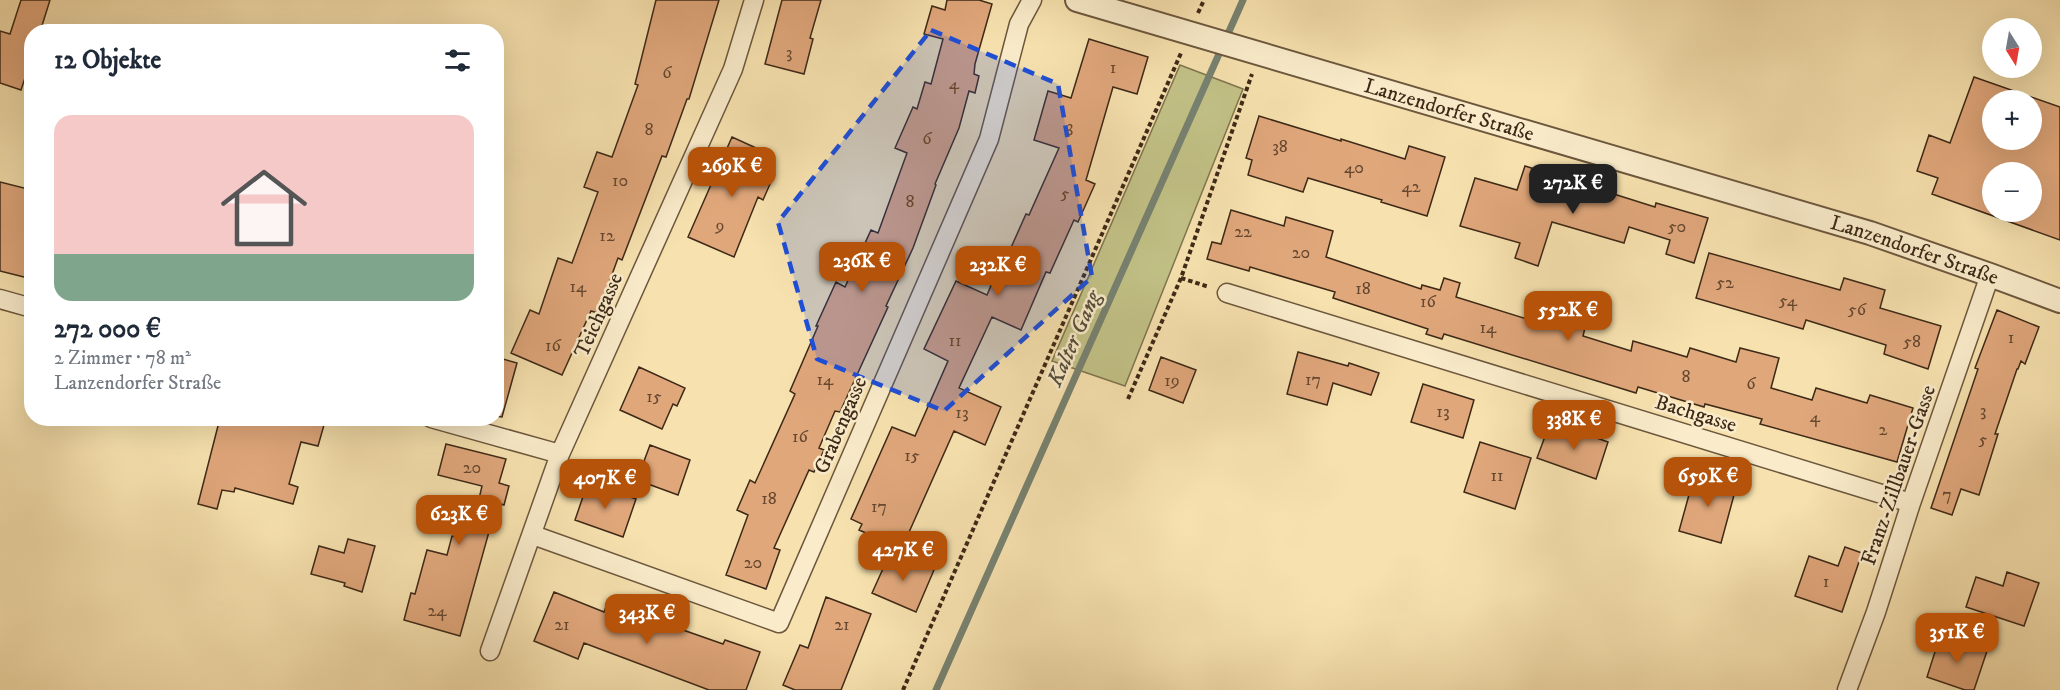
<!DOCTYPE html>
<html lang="de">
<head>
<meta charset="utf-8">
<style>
	body { margin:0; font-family:"IM FELL DW Pica",serif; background:#f2f2f3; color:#1f2937; height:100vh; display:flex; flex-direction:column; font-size:22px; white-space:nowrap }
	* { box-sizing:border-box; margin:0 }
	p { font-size:20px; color:#747a83 }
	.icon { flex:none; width:33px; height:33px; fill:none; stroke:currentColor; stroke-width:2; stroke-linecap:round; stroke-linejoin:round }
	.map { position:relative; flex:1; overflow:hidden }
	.panel { position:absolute; left:24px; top:24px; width:480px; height:402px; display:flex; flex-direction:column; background:#fff; border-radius:24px; box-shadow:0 6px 24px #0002 }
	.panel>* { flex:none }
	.needle { width:39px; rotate:169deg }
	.buttons { position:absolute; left:1982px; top:18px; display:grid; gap:12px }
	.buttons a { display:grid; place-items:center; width:60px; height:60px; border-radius:50%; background:#fff; box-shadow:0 6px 24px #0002; font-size:30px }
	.price { position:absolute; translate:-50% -51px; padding:0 14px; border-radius:12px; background:#b45309; color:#fff; font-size:20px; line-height:39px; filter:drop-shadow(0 2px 3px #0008) }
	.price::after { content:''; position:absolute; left:50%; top:36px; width:18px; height:14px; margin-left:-9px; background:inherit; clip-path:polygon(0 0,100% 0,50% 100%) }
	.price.selected { background:#222; color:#fff }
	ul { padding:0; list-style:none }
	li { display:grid; align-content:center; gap:12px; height:318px; padding:0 30px }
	li span { display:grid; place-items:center; height:186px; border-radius:18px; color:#555 }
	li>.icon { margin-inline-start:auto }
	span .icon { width:108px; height:108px; fill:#fffc; stroke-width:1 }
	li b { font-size:26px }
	h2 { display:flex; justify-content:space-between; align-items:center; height:72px; padding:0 30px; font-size:26px }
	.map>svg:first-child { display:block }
	.green { fill:#c2c287; stroke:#80764f; stroke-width:1.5 }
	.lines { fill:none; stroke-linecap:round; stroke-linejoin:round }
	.stream { stroke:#778271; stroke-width:7 }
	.building { fill:#e0a77b; stroke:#3d2917; stroke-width:1.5; fill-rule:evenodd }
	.minor-casing { stroke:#6c573d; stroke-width:21 }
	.tertiary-casing { stroke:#6c573d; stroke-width:26 }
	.path { stroke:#3d2917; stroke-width:4; stroke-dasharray:4.5 3; stroke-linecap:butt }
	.minor { stroke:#faeccb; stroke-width:18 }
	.tertiary { stroke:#faeccb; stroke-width:22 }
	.marked { fill:#1d4ed8; fill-opacity:0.2; stroke:#1d4ed8; stroke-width:4.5; stroke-dasharray:12 8; stroke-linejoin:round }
	.labels { text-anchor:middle; stroke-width:5; stroke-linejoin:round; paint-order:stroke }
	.number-label { font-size:18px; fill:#664830 }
	.street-label { font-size:21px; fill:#3d2917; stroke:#faeccb }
	.water-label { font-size:22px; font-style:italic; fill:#554e3c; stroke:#faeccb }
</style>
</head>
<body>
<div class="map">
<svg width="2060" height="690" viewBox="0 0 2060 690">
	<rect width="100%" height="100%" fill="#f7e2af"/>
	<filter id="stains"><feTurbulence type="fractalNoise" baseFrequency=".00333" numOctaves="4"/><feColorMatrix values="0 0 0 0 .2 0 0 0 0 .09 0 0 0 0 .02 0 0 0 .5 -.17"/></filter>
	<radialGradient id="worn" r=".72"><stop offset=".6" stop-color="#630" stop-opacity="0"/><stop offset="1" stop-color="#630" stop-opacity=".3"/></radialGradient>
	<!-- green -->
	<path class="green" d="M1180 65 1243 89 1125 386 1052 361Z"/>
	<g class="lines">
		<!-- stream -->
		<path class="stream" d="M936 690 1243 0"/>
	</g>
	<!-- building -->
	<path class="building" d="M21 0H50L40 32H32V57L21 90 0 83V31L10 34Z
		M656 0H719L689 99H687L666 157 662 156 622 260 618 258 598 313 591 311 562 375 511 353 530 310 539 314 558 258 572 263 598 192 584 187 597 152 612 157 638 85 635 84Z
		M782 0H821L810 38 813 39 804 74 765 64Z
		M947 0H979L992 4 975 64 974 74 979 76 975 93 969 91 959 128 935 184 936 185 913 248 886 306 888 307 840 412 835 411 819 448 824 450 814 472 809 470 774 548 780 550 766 589 726 575 748 515 737 510 750 480 755 483 795 394 790 391 818 326H816L836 282 845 287 871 230 878 233 907 153 895 148 913 107 917 109 925 82 931 84 943 39 924 34 932 6 945 10Z
		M1089 39 1148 57 1137 94 1113 87 1086 180 1095 184 1078 222 1074 220 1050 273 1046 272 1021 330 992 317 959 388 1001 407 985 445 954 431 902 548 859 530 862 524 851 519 892 427 915 436 948 361 924 349 956 281 987 295 998 269 1001 270 1026 214 1029 215 1059 148 1034 140 1048 91 1071 98Z
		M1974 77 2060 107V240L1932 194 1938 178 1917 171 1929 135 1950 143ZM1992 100H2031V140H1992ZM1992 172H2031V212H1992Z
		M1259 116 1341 141V139L1405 159 1409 146 1445 157 1427 216 1381 202 1382 200 1308 178 1303 192 1248 175 1252 160 1246 158Z
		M732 137 767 153 760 169 774 175 763 200 758 197 734 257 688 237Z
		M1525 166 1655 207 1656 203 1708 218 1694 263 1666 254 1670 240 1629 227 1624 243 1552 222 1538 266 1515 258 1520 243 1460 226 1475 178 1517 190Z
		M0 182 32 190V279L0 271Z
		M1231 210 1284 226 1286 217 1333 231 1326 257 1421 289 1422 285 1440 290 1444 278 1460 283 1456 297 1527 319V317L1538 321 1540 314 1585 328 1583 336 1631 351 1633 341 1687 357 1690 348 1736 362 1740 348 1779 358 1771 388 1812 400 1816 388 1867 403 1870 395 1913 408 1897 462 1760 424 1762 419 1705 404 1704 407 1638 387 1636 393 1444 334 1442 339 1426 334 1428 329 1333 298 1335 292 1250 267 1249 271 1207 259 1212 242 1221 244Z
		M1709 253 1840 290 1844 278 1885 290 1880 308 1941 326 1928 369 1884 354 1886 345 1806 320 1803 329 1696 298Z
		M1997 310 2039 327 2025 364 2021 361 2018 369H2017L1995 434H1998L1979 495 1961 489 1952 515 1931 508 1978 369 1975 368Z
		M1298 352 1348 366 1349 363 1379 373 1371 395 1333 383 1327 405 1287 394Z
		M496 357 517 363 502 417 496 416Z
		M1161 357 1196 370 1183 403 1149 390Z
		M639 367 685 388 677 406 673 404 662 429 620 410Z
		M1423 384 1474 400 1463 438 1411 422Z
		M220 418H326L318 446 301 442 289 484 298 487 293 504 235 488 234 492 222 490 217 509 198 504Z
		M1563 426 1608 442 1596 479 1537 458 1547 431 1559 435Z
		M1480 442 1531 458 1515 509 1464 492Z
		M446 444 506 459 499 483 509 486 504 505 497 503 460 636 404 620 411 593 415 594 427 550 447 555 452 536 457 537 461 522 473 525 482 486 438 475Z
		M650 445 690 460 678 495 637 480Z
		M1695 473 1737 484 1721 543 1679 531Z
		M588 482 636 499 623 537 575 520Z
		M348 539 375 546 362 592 344 586 345 583 311 574 319 546 344 553Z
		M1845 547 1862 553 1842 612 1795 596 1809 556 1838 566Z
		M891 551 934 570 916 612 872 593Z
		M2007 572 2039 583 2024 626 1966 607 1976 577 2003 586Z
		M554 592 604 612 606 607 661 626 663 623 723 644 725 640 760 652 746 690H709L584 643 578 659 534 641Z
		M826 597 871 614 841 690H795L783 685 800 645 808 648Z
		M1940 636 1987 651 1974 690H1965L1927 677Z"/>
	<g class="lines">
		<defs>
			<path id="minor" d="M1227 293 1911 503
				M0 299 32 308
				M431 418 560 454
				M533 535 779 623 989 139 1019 24 1032 0
				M490 651 560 454 733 69 754 0
				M1847 690 1876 612 1911 503 1990 275"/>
			<g id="tertiary">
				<path id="s1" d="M1077 0 1870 233 1990 275 2060 301"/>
			</g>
		</defs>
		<!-- minor casing -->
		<use href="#minor" class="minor-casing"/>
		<!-- tertiary casing -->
		<use href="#tertiary" class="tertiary-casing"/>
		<!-- path -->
		<path class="path" d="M1198 13 1204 0
			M1181 278 1209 287
			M1128 399 1181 278 1252 74
			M903 690 1181 53"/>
		<!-- minor -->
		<use href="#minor" class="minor"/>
		<!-- tertiary -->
		<use href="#tertiary" class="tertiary"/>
	</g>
	<!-- marked area -->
	<path class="marked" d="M931 30 1058 84 1092 277 944 411 817 359 778 222Z"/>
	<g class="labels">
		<!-- number labels -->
		<g class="number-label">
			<text x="789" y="58">3</text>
			<text x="1113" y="73">1</text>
			<text x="667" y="78">6</text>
			<text x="954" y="89">4</text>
			<text x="1070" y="132">3</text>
			<text x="649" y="135">8</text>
			<text x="927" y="144">6</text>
			<text x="1280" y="152">38</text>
			<text x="1354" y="173">40</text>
			<text x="620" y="186">10</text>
			<text x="1411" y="192">42</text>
			<text x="1065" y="199">5</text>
			<text x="910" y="207">8</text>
			<text x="720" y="231">9</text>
			<text x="1677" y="232">50</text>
			<text x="1243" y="237">22</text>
			<text x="607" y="241">12</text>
			<text x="1301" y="258">20</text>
			<text x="1725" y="288">52</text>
			<text x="578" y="292">14</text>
			<text x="1363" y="294">18</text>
			<text x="1788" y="306">54</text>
			<text x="1428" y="307">16</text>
			<text x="1857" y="315">56</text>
			<text x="1488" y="333">14</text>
			<text x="2011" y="343">1</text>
			<text x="955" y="346">11</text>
			<text x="1912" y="347">58</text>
			<text x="553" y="351">16</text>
			<text x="1686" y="382">8</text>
			<text x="825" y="385">14</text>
			<text x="1313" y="385">17</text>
			<text x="1172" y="386">19</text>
			<text x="1751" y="389">6</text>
			<text x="654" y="402">15</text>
			<text x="1983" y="416">3</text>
			<text x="1443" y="417">13</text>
			<text x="962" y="418">13</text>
			<text x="1815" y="422">4</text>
			<text x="1883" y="435">2</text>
			<text x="800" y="442">16</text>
			<text x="1983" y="445">5</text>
			<text x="912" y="461">15</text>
			<text x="472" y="473">20</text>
			<text x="1497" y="481">11</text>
			<text x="1947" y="500">7</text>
			<text x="769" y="504">18</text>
			<text x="879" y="512">17</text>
			<text x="753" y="568">20</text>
			<text x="1826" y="587">1</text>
			<text x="437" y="616">24</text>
			<text x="562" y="630">21</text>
			<text x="842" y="630">21</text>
		</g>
		<!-- street labels -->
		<g class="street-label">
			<text dy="7" stroke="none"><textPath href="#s1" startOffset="388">Lanzendorfer Straße</textPath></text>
			<text dy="7" stroke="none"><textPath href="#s1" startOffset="874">Lanzendorfer Straße</textPath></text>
			<text transform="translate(598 315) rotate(-66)" y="7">Teichgasse</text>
			<text transform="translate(1696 413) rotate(17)" y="7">Bachgasse</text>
			<text transform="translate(840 425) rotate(-67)" y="7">Grabengasse</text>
			<text transform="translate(1898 475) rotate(-71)" y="7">Franz-Zillbauer-Gasse</text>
		</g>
		<!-- water labels -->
		<g class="water-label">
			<text transform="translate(1073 338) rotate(-66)" y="8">Kalter Gang</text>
		</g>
	</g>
	<rect width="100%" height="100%" filter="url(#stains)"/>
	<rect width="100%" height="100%" fill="url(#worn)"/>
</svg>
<div class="buttons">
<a><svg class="needle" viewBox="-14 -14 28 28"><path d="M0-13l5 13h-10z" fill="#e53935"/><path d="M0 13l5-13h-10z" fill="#747a83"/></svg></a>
<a>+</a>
<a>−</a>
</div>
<b class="price" style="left:732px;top:198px">269K €</b>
<b class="price selected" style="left:1573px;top:215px">272K €</b>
<b class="price" style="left:862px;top:293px">236K €</b>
<b class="price" style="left:998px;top:297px">232K €</b>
<b class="price" style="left:1568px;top:342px">552K €</b>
<b class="price" style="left:1574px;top:451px">338K €</b>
<b class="price" style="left:1708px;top:508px">659K €</b>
<b class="price" style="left:605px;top:510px">407K €</b>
<b class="price" style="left:459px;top:546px">623K €</b>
<b class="price" style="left:903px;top:582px">427K €</b>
<b class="price" style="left:647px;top:645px">343K €</b>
<b class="price" style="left:1957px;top:664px">351K €</b>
<section class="panel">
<h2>12 Objekte<svg class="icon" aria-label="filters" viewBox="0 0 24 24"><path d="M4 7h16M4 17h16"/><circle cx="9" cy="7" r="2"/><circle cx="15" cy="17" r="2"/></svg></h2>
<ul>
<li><span style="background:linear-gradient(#f6c9c9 75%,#7fa58c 0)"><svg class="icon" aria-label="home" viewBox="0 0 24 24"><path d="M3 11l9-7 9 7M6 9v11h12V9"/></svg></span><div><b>272 000 €</b><p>2 Zimmer · 78 m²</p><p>Lanzendorfer Straße</p></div></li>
</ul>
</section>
</div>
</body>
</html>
